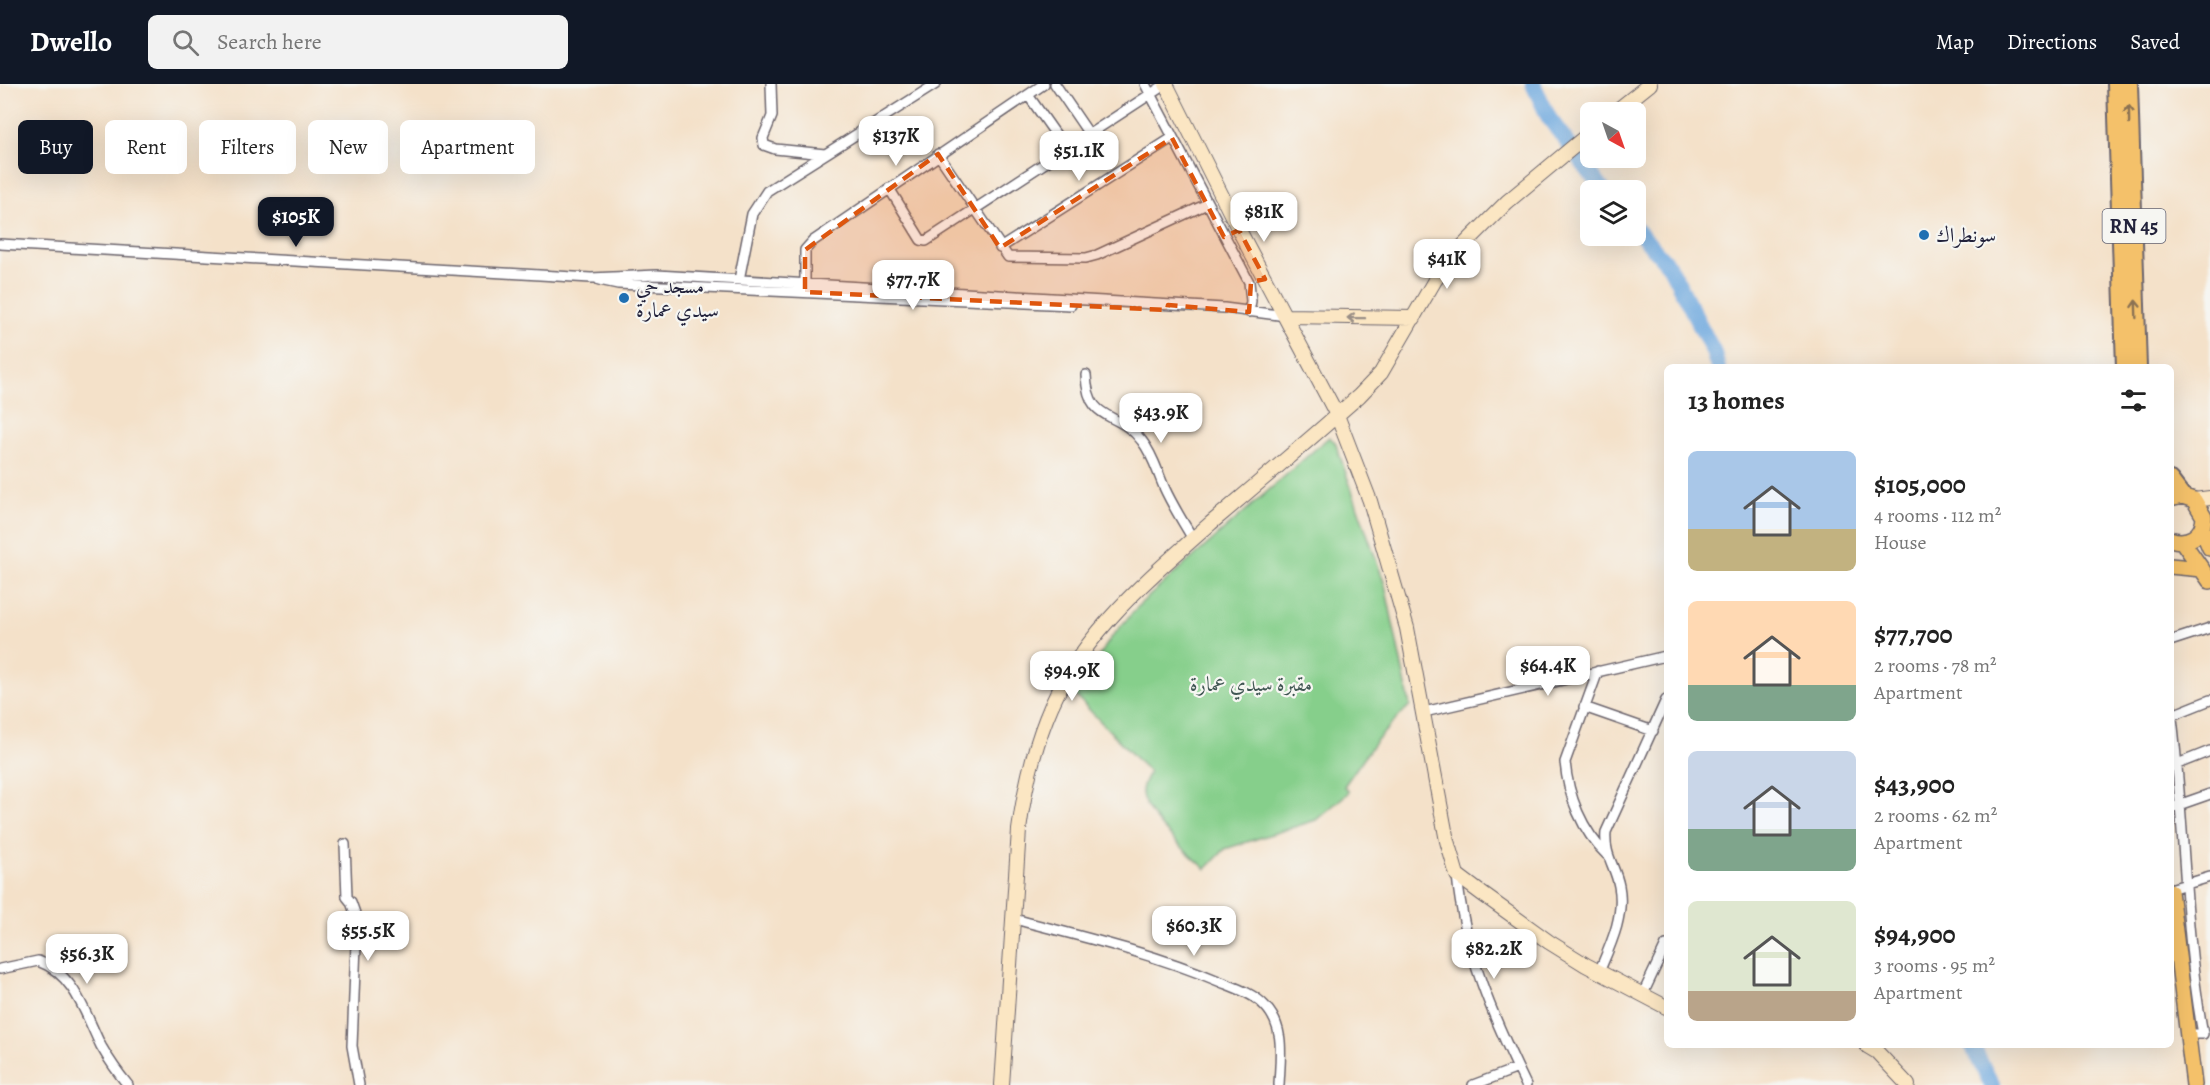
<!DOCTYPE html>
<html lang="en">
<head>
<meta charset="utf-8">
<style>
	body { margin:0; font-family:Alegreya,Amiri,serif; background:#f2f2f2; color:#222; height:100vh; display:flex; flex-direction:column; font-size:22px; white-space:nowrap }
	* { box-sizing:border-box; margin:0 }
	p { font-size:20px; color:#767676 }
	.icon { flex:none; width:33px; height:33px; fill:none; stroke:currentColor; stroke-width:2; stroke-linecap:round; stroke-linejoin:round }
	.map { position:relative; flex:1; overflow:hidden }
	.sheet { position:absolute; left:1664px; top:280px; width:510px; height:684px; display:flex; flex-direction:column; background:#fff; border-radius:9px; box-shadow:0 6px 24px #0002 }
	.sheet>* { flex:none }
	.banner { position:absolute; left:18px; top:36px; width:570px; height:54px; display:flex; gap:12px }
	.needle { width:39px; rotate:140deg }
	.buttons { position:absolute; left:1580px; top:18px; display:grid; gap:12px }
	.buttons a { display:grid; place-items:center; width:66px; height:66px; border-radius:9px; background:#fff; box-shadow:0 6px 24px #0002; font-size:30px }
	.price { position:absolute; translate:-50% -51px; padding:0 14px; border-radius:12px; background:#fff; color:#222; font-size:20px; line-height:39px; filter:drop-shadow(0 2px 3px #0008) }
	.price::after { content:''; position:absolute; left:50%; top:36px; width:18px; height:14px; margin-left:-9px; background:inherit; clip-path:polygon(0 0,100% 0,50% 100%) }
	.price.selected { background:#111827; color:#fff }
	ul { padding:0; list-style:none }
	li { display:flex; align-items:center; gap:18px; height:150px; padding:0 24px }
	li span { display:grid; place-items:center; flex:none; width:168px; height:120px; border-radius:9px; color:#555 }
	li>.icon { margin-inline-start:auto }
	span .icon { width:72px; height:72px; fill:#fffc; stroke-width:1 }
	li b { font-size:26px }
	h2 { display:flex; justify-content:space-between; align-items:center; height:72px; padding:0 24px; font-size:26px }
	.tag { padding:0 21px; border-radius:9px; background:#fff; box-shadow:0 6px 24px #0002; font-size:21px; line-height:54px }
	.tag.selected { background:#111827; color:#fff }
	header { display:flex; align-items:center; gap:36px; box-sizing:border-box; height:84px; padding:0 30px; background:#111827; color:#fff }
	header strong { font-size:28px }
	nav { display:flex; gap:33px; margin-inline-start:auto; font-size:21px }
	.search { width:420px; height:54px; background:#f2f2f2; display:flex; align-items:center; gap:15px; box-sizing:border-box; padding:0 21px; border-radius:9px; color:#767676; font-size:22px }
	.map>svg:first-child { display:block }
	.green { fill:#86cf8b; stroke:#547863; stroke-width:1.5 }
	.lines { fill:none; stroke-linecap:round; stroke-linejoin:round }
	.river { stroke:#6ea8de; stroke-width:16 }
	.street-casing { stroke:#6c656d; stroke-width:12 }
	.secondary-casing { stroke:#6c656d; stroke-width:16 }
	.primary-casing { stroke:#6c656d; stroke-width:18 }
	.highway-casing { stroke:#6c656d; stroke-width:20 }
	.street { stroke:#fff; stroke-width:9 }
	.secondary { stroke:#fbe6c3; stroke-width:14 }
	.primary { stroke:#f4c16a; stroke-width:15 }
	.highway { stroke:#f4c16a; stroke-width:16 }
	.oneway { stroke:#8b7252 }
	.oneway2 { stroke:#998e86 }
	.marked { fill:#de560e; fill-opacity:0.2; stroke:#de560e; stroke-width:4.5; stroke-dasharray:12 8; stroke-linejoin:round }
	.poi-dot { fill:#1f6fb2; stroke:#f6f6f2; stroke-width:2 }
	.labels { text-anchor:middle; stroke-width:4.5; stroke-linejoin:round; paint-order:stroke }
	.shield { fill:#f6f6f2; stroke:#626272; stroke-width:1.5 }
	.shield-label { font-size:20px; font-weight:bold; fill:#22223b }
	.poi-label { font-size:21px; fill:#22223b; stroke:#f6f6f2; text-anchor:start }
	.park-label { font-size:21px; fill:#405653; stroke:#f6f6f2 }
</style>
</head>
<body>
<header>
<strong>Dwello</strong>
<div class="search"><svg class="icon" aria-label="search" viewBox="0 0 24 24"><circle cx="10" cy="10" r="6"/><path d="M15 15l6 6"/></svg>Search here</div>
<nav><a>Map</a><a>Directions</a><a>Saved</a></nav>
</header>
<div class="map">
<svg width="2210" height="1001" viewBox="0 0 2210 1001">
	<rect width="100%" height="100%" fill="#f6f6f2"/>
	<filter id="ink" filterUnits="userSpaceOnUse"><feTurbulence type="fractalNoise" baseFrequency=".0167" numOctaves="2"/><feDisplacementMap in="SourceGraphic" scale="12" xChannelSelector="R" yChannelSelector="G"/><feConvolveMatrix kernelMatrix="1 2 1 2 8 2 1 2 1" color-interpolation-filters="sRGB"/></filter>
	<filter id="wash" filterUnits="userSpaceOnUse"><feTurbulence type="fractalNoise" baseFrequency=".008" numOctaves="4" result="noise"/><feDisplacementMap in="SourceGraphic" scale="24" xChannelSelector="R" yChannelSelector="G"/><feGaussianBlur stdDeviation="1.35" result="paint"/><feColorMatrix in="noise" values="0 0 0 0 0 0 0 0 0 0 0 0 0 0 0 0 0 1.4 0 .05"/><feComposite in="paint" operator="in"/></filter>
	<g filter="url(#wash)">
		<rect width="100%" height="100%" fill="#f4e1c9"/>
		<!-- green -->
		<path class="green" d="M1329 353 1335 358 1385 501 1410 621 1375 658 1344 702 1349 708 1316 736 1225 765 1206 785C1188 768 1146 735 1142 710 1141 702 1146 695 1149 688L1074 610 1111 554 1139 521Z"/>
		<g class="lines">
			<!-- river -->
			<path class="river" d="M1533 0 1549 34 1603 106
				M1635 144 1670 183 1713 267 1718 284
				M1972 962 1992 1001"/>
		</g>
	</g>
	<g filter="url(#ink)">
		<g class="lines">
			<defs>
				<path id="street" d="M771 0 772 32 763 54 764 61 775 65 825 70
					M1055 0 1089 50
					M1145 0 1249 198 1251 217 1249 228
					M1028 11 1066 65
					M938 70 1008 173 1086 174 1097 171 1207 120
					M889 104 921 156 926 157 1166 0
					M0 160 591 194 657 191 1224 224 1286 232
					M1000 164 1172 54
					M599 196 618 200 1071 221
					M739 196 752 130 767 107 936 0
					M805 205V166L813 157 1044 0
					M1086 291C1088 341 1118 325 1142 357 1153 371 1157 387 1164 403 1172 421 1183 438 1193 455
					M2170 557 2210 544
					M1598 587 1565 678C1568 712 1582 747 1607 771
					M2170 618C2185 728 2183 841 2203 950H2188
					M1584 623 1653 647
					M1424 628 1666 572
					M2170 632 2210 616
					M2170 683 2210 667
					M2170 724 2210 710
					M345 760 347 813 351 818 357 835 352 962 359 1001
					M1457 791C1464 867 1493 933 1526 1001
					M2170 805 2210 793
					M1014 835C1084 853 1155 870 1221 898 1236 904 1254 910 1265 922 1286 944 1280 974 1279 1001
					M0 885 38 877C75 890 85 930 101 962 109 976 118 989 128 1001
					M1599 888C1610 862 1625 832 1619 802 1615 781 1604 772 1606 748L1666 616
					M1642 912 1666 861
					M1473 1001 1518 984"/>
				<path id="secondary" d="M1166 0 1239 146 1337 331 1370 417 1407 544 1447 757 1457 791 1481 809 1549 858 1586 881 1666 923
					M1615 28 1650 0
					M1286 232 1414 234
					M2194 416 2210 414
					M1867 962 1877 968 1908 1001
					M1002 1001 1019 746C1024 708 1032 671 1046 635 1077 553 1148 495 1211 439 1261 397 1310 355 1359 312L1381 289 1435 196 1456 169 1507 118 1590 49"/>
				<path id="primary" d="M2170 415 2182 412 2194 416 2204 433C2203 452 2188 461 2170 455
					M2202 445 2210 464
					M2182 457 2210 497
					M2170 482 2202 485
					M2170 807 2194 1001"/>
				<path id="highway" d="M2116 0 2125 284
					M2129 0 2138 284
					M2170 396 2182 412"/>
			</defs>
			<!-- street casing -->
			<use href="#street" class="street-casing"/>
			<!-- secondary casing -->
			<use href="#secondary" class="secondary-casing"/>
			<!-- primary casing -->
			<use href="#primary" class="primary-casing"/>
			<!-- highway casing -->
			<use href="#highway" class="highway-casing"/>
			<!-- street -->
			<use href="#street" class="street"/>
			<!-- secondary -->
			<use href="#secondary" class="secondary"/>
			<!-- primary -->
			<use href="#primary" class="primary"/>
			<!-- highway -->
			<use href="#highway" class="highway"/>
		</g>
		<!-- one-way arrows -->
		<defs><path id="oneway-shaft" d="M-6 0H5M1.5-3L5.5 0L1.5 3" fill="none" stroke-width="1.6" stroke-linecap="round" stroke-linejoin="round" transform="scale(1.5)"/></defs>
		<g class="oneway">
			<use href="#oneway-shaft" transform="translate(2129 30) rotate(-91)"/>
			<use href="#oneway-shaft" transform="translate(2136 225) rotate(-92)"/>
		</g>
		<use class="oneway2" href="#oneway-shaft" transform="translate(1356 234) rotate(-179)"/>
	</g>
	<!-- marked area -->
	<path class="marked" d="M1172 54 1224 153 1239 146 1265 195 1251 198 1249 228 1168 221 1167 226 805 208V166L938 70 1000 164Z"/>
	<!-- markers -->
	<g class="poi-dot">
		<circle cx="1924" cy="151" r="6"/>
		<circle cx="624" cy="214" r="6"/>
	</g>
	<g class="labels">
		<!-- shield labels -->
		<rect class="shield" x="2102.5" y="125" width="63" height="34" rx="4.5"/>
		<g class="shield-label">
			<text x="2134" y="149">RN 45</text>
		</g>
		<!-- poi labels -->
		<g class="poi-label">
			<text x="1936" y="158">سونطراك</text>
			<text x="636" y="209">مسجد حي<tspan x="636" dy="24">سيدي عمارة</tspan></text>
		</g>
		<!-- park labels -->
		<g class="park-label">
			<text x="1251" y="607">مقبرة سيدي عمارة</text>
		</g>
	</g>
</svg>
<div class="buttons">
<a><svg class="needle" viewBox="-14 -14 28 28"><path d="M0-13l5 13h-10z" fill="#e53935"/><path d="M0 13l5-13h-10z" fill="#767676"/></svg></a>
<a><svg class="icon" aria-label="layers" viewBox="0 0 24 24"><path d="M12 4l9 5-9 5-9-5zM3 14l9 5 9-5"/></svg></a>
</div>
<b class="price" style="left:896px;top:83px">$137K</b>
<b class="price" style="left:1079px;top:98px">$51.1K</b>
<b class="price" style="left:1264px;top:159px">$81K</b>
<b class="price selected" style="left:296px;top:164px">$105K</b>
<b class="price" style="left:1447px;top:206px">$41K</b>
<b class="price" style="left:913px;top:227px">$77.7K</b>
<b class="price" style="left:1161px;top:360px">$43.9K</b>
<b class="price" style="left:1548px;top:613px">$64.4K</b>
<b class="price" style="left:1072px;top:618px">$94.9K</b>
<b class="price" style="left:1194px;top:873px">$60.3K</b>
<b class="price" style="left:368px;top:878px">$55.5K</b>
<b class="price" style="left:1494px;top:896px">$82.2K</b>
<b class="price" style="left:87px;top:901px">$56.3K</b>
<div class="banner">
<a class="tag selected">Buy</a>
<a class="tag">Rent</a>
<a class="tag">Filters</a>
<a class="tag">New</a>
<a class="tag">Apartment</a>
</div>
<section class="sheet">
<h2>13 homes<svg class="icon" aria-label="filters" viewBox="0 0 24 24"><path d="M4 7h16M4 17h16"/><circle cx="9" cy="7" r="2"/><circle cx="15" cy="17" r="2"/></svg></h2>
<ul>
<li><span style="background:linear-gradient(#a9c7e8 65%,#c2b280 0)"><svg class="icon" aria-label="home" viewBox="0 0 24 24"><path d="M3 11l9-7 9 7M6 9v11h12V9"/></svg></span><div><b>$105,000</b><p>4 rooms · 112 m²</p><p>House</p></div></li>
<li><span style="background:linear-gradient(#ffd9b3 70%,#7fa58c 0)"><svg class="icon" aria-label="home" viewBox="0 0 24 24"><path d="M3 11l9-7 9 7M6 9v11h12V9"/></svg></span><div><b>$77,700</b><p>2 rooms · 78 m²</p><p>Apartment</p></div></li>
<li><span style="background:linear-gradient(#c9d6e8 65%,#7fa58c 0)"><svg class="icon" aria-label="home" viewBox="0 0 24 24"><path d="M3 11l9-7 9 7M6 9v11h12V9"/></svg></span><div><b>$43,900</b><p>2 rooms · 62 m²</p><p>Apartment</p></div></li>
<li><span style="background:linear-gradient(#dfe7d0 75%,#b9a48a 0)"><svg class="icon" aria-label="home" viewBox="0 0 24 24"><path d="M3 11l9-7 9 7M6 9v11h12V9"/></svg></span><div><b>$94,900</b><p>3 rooms · 95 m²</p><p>Apartment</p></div></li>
</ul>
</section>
</div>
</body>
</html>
